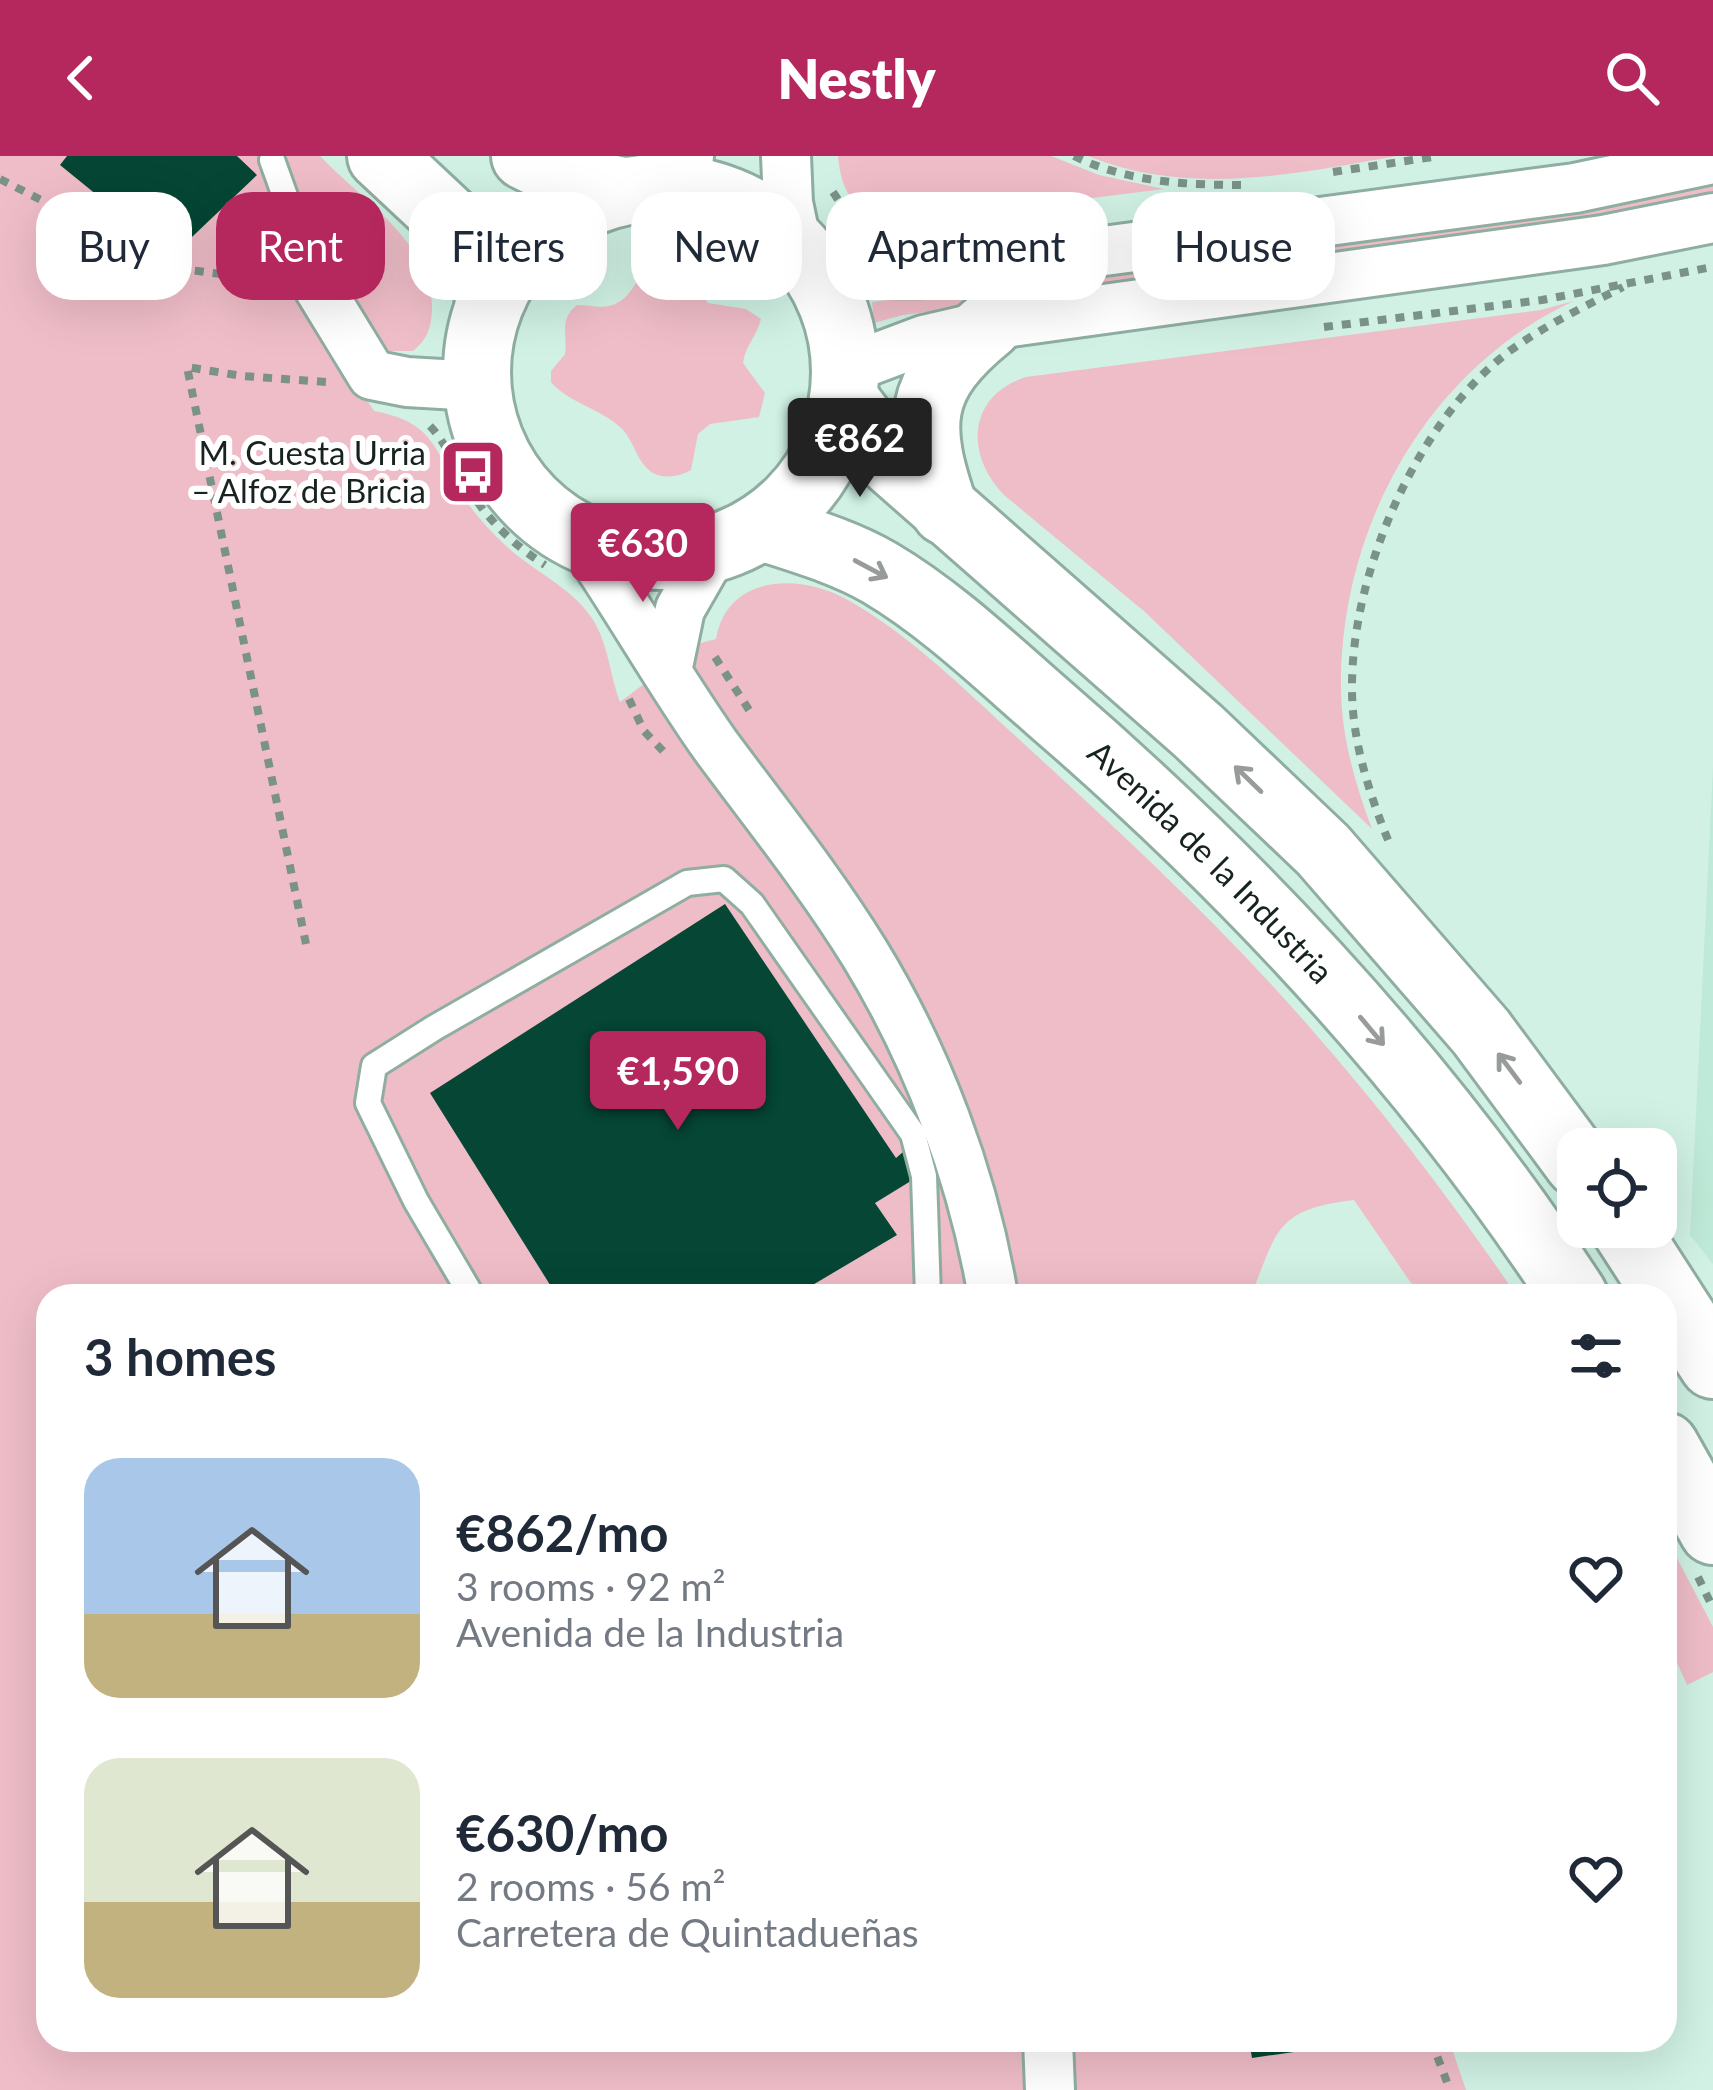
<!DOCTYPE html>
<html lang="en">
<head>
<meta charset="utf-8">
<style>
	body { margin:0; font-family:Lato,sans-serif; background:#f2f2f3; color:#1f2937; height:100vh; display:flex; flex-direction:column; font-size:45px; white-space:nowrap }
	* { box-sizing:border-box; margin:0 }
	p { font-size:39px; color:#747a83 }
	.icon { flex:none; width:66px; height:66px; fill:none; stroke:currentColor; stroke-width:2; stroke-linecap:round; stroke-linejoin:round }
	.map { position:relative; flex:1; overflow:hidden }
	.side { position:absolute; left:36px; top:1128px; width:1641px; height:768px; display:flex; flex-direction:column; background:#fff; border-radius:36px; box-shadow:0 12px 48px #0002 }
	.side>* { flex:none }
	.hud { position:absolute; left:36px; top:36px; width:1641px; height:108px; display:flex; gap:24px }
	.tools { position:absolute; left:1557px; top:972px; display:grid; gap:24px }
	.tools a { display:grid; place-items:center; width:120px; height:120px; border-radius:24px; background:#fff; box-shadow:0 12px 48px #0002; font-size:60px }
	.price { position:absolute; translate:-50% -102px; padding:0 27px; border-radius:12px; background:#b5285d; color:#fff; font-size:39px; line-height:78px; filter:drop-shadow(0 3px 6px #0008) }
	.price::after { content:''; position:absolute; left:50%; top:72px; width:36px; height:27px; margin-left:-18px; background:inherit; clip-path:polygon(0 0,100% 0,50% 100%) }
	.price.selected { background:#222; color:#fff }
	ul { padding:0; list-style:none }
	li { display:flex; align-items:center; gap:36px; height:300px; padding:0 48px }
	li span { display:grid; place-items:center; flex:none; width:336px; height:240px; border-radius:36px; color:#555 }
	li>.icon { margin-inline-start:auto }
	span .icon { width:144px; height:144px; fill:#fffc; stroke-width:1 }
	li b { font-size:51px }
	h2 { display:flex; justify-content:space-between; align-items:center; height:144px; padding:0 48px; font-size:51px }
	.chip { padding:0 42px; border-radius:36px; background:#fff; box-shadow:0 12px 48px #0002; font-size:42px; line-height:108px }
	.chip.selected { background:#b5285d; color:#fff }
	header { display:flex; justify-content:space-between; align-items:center; height:156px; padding:0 48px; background:#b5285d; color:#fff; font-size:54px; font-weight:800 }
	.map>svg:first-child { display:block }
	.built { fill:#bfe9d8 }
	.green { fill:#efbdc8 }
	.building { fill:#054635 }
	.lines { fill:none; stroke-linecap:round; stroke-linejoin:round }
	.lane-casing { stroke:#8faea1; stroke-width:30 }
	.street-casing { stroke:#8faea1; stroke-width:54 }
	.secondary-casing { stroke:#8faea1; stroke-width:72 }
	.path { stroke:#7b9289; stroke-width:8; stroke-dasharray:9 9; stroke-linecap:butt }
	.lane { stroke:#fff; stroke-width:24 }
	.street { stroke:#fff; stroke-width:48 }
	.secondary { stroke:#fff; stroke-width:66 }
	.oneway { stroke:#979c9a }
	.labels { text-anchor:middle; stroke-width:12; stroke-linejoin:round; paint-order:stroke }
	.poi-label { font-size:33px; fill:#17231e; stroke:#fff; text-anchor:end }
	.street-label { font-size:33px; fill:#17231e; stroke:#fff }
</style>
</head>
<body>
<header><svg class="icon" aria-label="back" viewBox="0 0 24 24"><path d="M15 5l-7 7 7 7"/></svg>Nestly<svg class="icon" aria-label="search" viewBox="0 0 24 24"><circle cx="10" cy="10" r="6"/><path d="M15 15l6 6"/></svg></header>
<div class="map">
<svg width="1713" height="1934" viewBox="0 0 1713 1934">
	<rect width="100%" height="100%" fill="#d0f1e4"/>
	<!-- built -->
	<path class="built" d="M1713 612V1108L1690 1079Z"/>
	<!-- green -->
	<path class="green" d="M0 0H320C361 44 434 87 432 155 431 172 427 184 413 195H391L365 241 374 255C434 266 434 293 462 339 474 357 489 374 504 388 533 416 574 431 595 467 609 492 610 520 620 546L697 488 716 483C727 419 798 417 846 443 911 479 968 537 1022 586 1122 678 1223 771 1312 874 1386 958 1454 1048 1517 1140H1420L1354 1044C1276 1053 1277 1074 1251 1140H48V1884H1449L1466 1934H0Z
		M838 0H1051L1099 19 1164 33 907 65C863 61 842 47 838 0Z
		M1088 0H1397C1295 18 1188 41 1088 0Z
		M1713 25V39L1642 55 1044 138 1042 125Z
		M661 100 678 103 708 147 746 153 761 163C757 180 745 190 743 207L765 237 759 261 710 268 698 278 691 314C680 320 668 323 655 318 637 309 635 286 622 273 601 252 570 248 551 226V215L565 198C568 178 558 164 577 149 587 149 599 152 609 150 638 143 636 110 661 100Z
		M1015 129 1017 145 903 159 874 167 872 146Z
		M1574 145C1427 213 1340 371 1341 531 1341 579 1355 628 1372 673L1145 456 1004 339C965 299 967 240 1026 221L1541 154Z
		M1665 1379 1713 1471V1516L1687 1529 1665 1480Z"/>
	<!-- building -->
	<path class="building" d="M67 0H237L257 19 172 100 60 9Z
		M725 748 896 1002 903 996 919 1020 875 1047 897 1079 794 1140H557L430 937Z
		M1249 1884H1355V1887L1252 1902Z"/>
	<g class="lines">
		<defs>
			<path id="lane" d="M272 4 317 129
				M472 1140 416 1045 368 947 374 910 434 872 687 727 724 723 752 748 913 978 924 1020 928 1140"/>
			<path id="street" d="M786 0 788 47 797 90
				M663 31 689 0
				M808 102C856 118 897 119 947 116L1575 32 1713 3
				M317 129 372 219 407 226 476 230
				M847 213 924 184 989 169 1603 84 1713 62
				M580 381C627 449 667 521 715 589 766 658 820 725 865 798 928 901 973 1021 993 1140
				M667 515 680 453 715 392
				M1048 1884 1050 1934"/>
			<g id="secondary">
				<path d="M381 0 458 72 479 98 490 147"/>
				<path d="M525 0 576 25 623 35"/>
				<circle cx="661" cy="216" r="184"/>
				<path d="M845 244 893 307 1198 575 1323 694 1481 876 1578 1007"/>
				<path d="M945 355C915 269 915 229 989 169"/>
				<path id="s1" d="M762 371C802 384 844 396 880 417 941 453 996 506 1050 553 1248 724 1430 920 1574 1140"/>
				<path d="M1624 1071 1713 1209"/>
				<path d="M1665 1290 1713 1375"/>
			</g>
		</defs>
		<!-- lane casing -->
		<use href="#lane" class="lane-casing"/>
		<!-- street casing -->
		<use href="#street" class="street-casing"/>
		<!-- secondary casing -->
		<use href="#secondary" class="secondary-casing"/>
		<!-- path -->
		<path class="path" d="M1074 0C1126 26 1186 29 1243 29
			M1333 16 1439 0
			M0 23 162 106 190 114 274 125
			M833 36 846 56 862 69
			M1324 171 1542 144 1712 111
			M430 270C447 288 452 307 465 327 485 361 512 388 545 409
			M715 501 749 554
			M629 543 644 575 663 595
			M1388 684C1369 637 1352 584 1352 533 1351 417 1417 264 1511 194 1546 169 1585 150 1623 131
			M306 788 187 211 242 220 327 226
			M1698 1421 1713 1452
			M1431 1884 1450 1934"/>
		<!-- lane -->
		<use href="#lane" class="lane"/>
		<!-- street -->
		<use href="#street" class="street"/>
		<!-- secondary -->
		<use href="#secondary" class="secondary"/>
	</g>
	<!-- one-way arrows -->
	<defs><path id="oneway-shaft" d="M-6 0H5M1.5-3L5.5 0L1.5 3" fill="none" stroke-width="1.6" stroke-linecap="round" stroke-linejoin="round" transform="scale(3)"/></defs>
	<g class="oneway">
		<use href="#oneway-shaft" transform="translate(871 413) rotate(28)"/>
		<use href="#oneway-shaft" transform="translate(1248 623) rotate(-136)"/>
		<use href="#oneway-shaft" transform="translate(1372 875) rotate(50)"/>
		<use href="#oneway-shaft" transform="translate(1509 912) rotate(-127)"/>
	</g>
	<!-- icons -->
	<defs>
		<symbol id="bus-square" viewBox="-11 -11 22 22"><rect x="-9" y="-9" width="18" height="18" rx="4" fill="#b5285d" stroke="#fff"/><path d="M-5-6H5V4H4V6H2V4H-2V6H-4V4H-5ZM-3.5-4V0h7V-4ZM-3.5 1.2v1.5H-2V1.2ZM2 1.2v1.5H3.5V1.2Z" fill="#fff"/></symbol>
	</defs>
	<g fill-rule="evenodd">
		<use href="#bus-square" x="435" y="278" width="76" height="76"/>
	</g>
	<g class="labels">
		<!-- poi labels -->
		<g class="poi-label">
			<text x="426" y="309">M. Cuesta Urria<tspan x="426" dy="38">– Alfoz de Bricia</tspan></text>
		</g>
		<!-- street labels -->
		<g class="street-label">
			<text dy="12" stroke="none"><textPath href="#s1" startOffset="567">Avenida de la Industria</textPath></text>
		</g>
	</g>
</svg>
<div class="tools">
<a><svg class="icon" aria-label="locate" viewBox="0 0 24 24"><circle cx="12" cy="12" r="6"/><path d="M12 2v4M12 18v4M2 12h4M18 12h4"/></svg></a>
</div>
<b class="price selected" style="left:860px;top:344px">€862</b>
<b class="price" style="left:643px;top:449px">€630</b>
<b class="price" style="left:678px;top:977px">€1,590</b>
<div class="hud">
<a class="chip">Buy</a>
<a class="chip selected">Rent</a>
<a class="chip">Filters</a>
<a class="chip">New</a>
<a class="chip">Apartment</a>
<a class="chip">House</a>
</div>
<section class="side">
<h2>3 homes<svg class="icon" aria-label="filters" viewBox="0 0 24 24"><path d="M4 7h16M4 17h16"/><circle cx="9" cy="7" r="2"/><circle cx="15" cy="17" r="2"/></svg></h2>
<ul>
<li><span style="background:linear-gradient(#a9c7e8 65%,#c2b280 0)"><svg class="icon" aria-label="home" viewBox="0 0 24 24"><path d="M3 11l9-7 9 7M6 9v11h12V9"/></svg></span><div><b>€862/mo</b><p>3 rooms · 92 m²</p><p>Avenida de la Industria</p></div><svg class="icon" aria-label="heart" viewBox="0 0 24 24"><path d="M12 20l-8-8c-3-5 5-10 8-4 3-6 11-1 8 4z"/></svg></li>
<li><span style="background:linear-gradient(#dfe7d0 60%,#c2b280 0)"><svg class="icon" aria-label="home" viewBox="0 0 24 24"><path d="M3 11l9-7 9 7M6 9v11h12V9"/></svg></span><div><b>€630/mo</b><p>2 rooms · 56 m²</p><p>Carretera de Quintadueñas</p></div><svg class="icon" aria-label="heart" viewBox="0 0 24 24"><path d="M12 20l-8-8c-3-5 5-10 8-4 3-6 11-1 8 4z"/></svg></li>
</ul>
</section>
</div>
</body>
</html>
